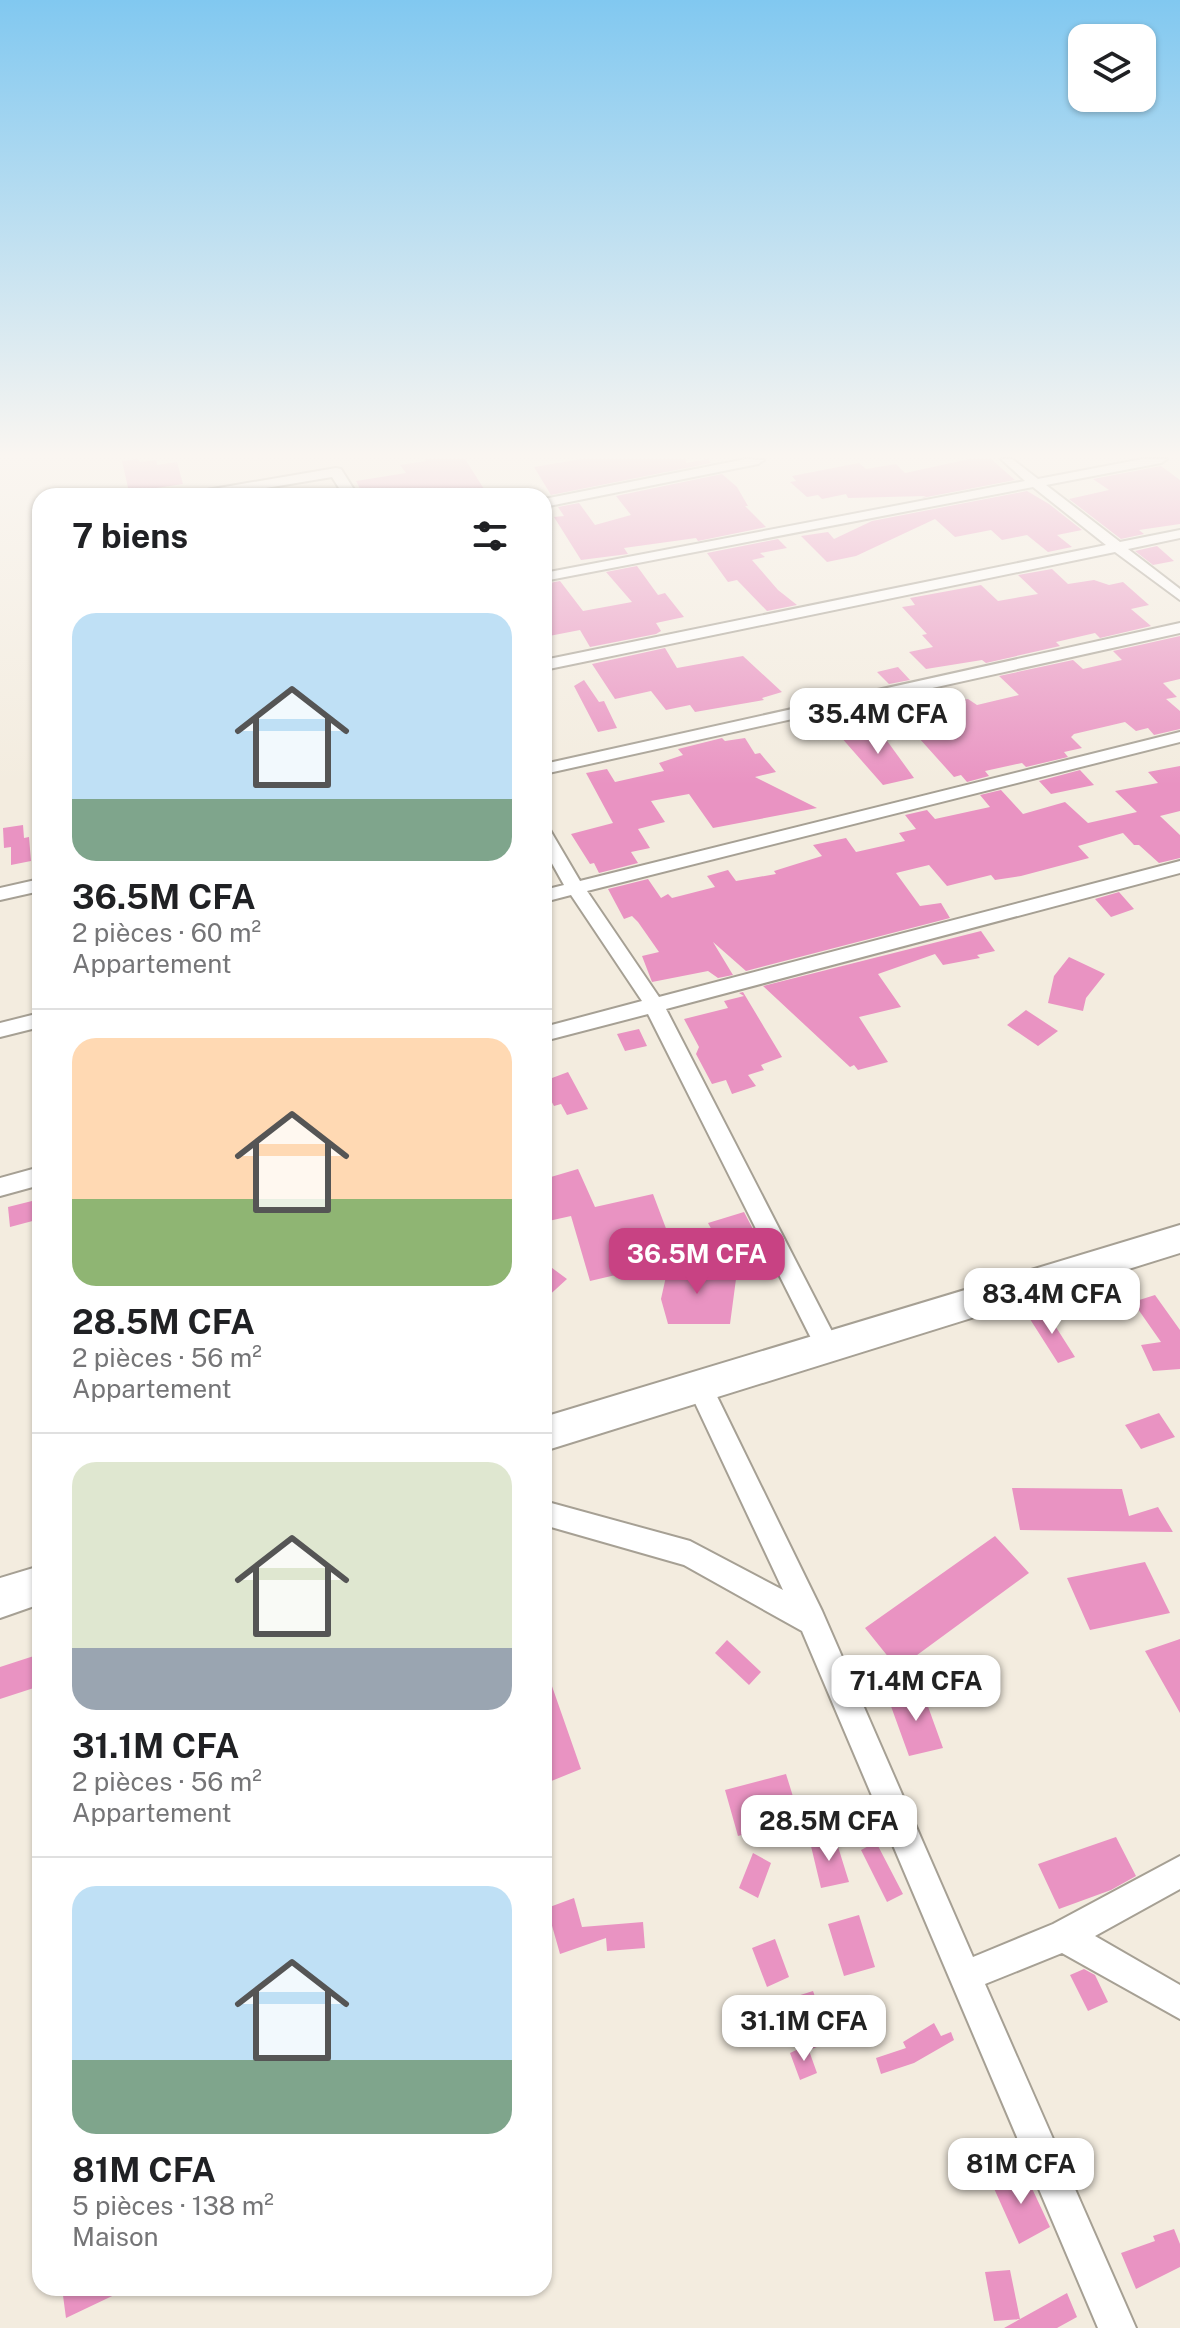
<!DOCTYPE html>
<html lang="fr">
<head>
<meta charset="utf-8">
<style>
	body { margin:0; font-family:"Public Sans",sans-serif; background:#f6f6f6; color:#202124; height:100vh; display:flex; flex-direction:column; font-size:30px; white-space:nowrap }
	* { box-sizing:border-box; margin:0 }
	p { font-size:26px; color:#757577 }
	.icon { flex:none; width:44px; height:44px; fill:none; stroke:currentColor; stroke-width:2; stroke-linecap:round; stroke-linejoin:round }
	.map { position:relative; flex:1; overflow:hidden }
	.sheet { position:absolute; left:32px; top:488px; width:520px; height:1808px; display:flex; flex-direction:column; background:#fff; border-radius:24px; box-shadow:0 2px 6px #0004 }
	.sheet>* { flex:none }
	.controls { position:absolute; left:1068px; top:24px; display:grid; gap:16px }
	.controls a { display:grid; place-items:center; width:88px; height:88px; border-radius:16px; background:#fff; box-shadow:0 2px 6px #0004; font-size:40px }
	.price { position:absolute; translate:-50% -68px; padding:0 18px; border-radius:16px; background:#fff; color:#222; font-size:26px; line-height:52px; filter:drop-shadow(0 2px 4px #0008) }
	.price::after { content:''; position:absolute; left:50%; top:48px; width:24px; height:18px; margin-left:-12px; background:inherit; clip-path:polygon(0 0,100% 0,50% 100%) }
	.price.current { background:#c84283; color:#fff }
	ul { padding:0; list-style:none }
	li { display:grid; align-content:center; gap:16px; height:424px; padding:0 40px }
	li+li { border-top:2px solid #e0e0e0 }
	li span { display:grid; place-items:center; height:248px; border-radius:24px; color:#555 }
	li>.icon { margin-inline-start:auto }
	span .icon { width:144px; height:144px; fill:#fffc; stroke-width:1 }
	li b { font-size:34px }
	h2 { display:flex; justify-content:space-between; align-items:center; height:96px; padding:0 40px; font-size:34px }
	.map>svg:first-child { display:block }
	.building { fill:#e993c2 }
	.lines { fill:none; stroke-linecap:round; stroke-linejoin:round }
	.street-casing { stroke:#a6a094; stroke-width:4 }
	.secondary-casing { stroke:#a6a094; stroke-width:4 }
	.street { fill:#fff; fill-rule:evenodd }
	.secondary { fill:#fff; fill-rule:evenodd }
</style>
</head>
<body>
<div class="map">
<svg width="1180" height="2328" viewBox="0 0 1180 2328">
	<rect width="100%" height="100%" fill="#f3ecdf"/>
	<!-- building -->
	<path class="building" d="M138 459 140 462 156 460 157 465 177 462 183 484 129 492 122 461Z
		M425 459H465L484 489 446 496H410L406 491 364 496 356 481 406 473 400 465 426 461Z
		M582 459H686V463L708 459 711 463 551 495 534 467Z
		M970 459H991L1015 480 922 498 926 496 848 498 846 494 822 499 818 495 807 497 790 482 796 481 792 476 859 463 866 469 896 464 905 473Z
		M1161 466 1180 480V524L1139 530 1144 534 1121 539 1069 499 1109 490 1093 479Z
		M722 474 737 487 748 506H745L766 527 698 541 696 538 624 548 628 554 581 560 554 517 564 516 558 507 579 503 595 525 631 515 616 496Z
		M1027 491 1049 504 1082 530 1057 535 1072 547 1048 552 1027 535 1002 540 991 530 955 537 935 519 856 556 827 562 801 536 828 532 834 539 872 521Z
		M778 539 787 548 760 553 765 557 752 560 778 590 797 605 767 611 737 580 728 582 707 553Z
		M1157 546 1174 561 1153 565 1135 551Z
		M637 566 658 595 665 593 684 617 656 623 661 631 656 634 590 647 580 630 544 637V584L560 581 583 611 632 602 606 572Z
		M1052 569 1068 584 1094 580 1109 585 1123 582 1149 605 1131 609 1151 626 1100 638 1095 633 1056 642 1060 646 986 663 982 660 926 669 909 652 933 647 922 635 927 634 902 607 915 605 910 598 981 585 998 601 1038 594 1018 575Z
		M1180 636V679L1163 683 1177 697 1166 699 1180 711V729L1154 735 1148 728 1136 731 1125 722 1074 734 1071 737 1082 748 1064 752 1068 757 1026 767 1022 763 985 771 989 776 967 782 961 775 954 777 892 708 907 704 901 698 921 693 932 705 968 699 977 705 1019 695 999 676 1073 660 1083 669 1122 660 1113 651Z
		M665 648 677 668 743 656 782 692 762 698 764 700 695 712 690 705 666 710 651 691 615 699 592 664Z
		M898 667 910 680 889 684 877 672Z
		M584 680 599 702 604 701 617 728 598 732 574 686Z
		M877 727 914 778 883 785 840 736Z
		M722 738 725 741 745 738 755 754 760 753 776 772 755 777 817 808 713 828 689 794 651 801 665 822 638 829 650 848 631 852 638 863 599 873 594 863 590 864 571 834 613 823 586 773 607 769 615 782 664 771 659 763 683 755 678 749Z
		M1180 766V811L1160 816 1180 835V858L1159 863 1139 845H1134L1123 833 1078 846 1089 858 1021 876 995 880 991 875 947 886 929 865 896 873 920 906 941 903 950 918 746 971 713 942 733 975 718 978 708 971 652 982 642 956 659 952 638 922 632 916 624 919 608 889 648 879 661 898 668 894 672 898 715 887 707 876 728 870 736 881 776 874 774 871 822 856 813 845 846 838 856 852 905 841 899 833 916 829 905 815 927 810 935 819 990 807 980 795 1001 790 1023 814 1065 802 1088 823 1137 812 1115 791 1158 783 1148 772Z
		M1080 770 1094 785 1051 794 1039 781Z
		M23 825 24 838 29 837 31 861 11 865V847L4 848 3 828Z
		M1119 892 1134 909 1111 917 1095 899Z
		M981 931 995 951 977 955 980 958 943 965 935 954 878 974 901 1007 859 1017 888 1062 858 1070 854 1065 850 1067 763 986Z
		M1069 957 1105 974 1086 998 1083 1011 1048 1003 1054 976Z
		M743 992 782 1057 761 1065 764 1070 748 1075 756 1086 732 1094 726 1080 712 1084 696 1054 699 1047 684 1019 728 1008 724 1001 744 996 739 993Z
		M1026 1010 1058 1031 1038 1046 1007 1025Z
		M639 1029 647 1046 625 1051 617 1034Z
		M568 1072 588 1109 567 1115 561 1104 554 1106 544 1088V1081Z
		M578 1169 595 1207 653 1194 673 1247 616 1263 620 1274 590 1281 571 1216 544 1222V1179Z
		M40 1199V1219L10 1227 8 1207Z
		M744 1212 755 1233 720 1245 708 1223Z
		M544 1262 567 1279 544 1300Z
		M669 1263 704 1266 736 1279 730 1324H668L661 1299Z
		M1155 1295 1180 1330V1369L1153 1371 1141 1345 1161 1342 1133 1302Z
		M1045 1310 1075 1357 1058 1363 1028 1316Z
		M1159 1413 1175 1437 1141 1449 1125 1425Z
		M1012 1488 1122 1489 1129 1516 1158 1507 1173 1532 1020 1530Z
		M995 1536 1029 1573 898 1669 865 1628Z
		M1145 1562 1170 1613 1090 1630 1067 1578Z
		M1180 1639V1713L1145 1651Z
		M727 1640 761 1672 749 1685 715 1653Z
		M40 1654V1686L0 1699V1667Z
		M547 1672 581 1769 544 1784V1673Z
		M922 1690 943 1748 909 1756 888 1698Z
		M786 1774 800 1819 738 1836 725 1790Z
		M835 1837 849 1882 821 1888 810 1842Z
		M1116 1837 1136 1876 1111 1890 1059 1909 1038 1864Z
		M876 1842 903 1894 887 1902 861 1850Z
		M753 1853 771 1863 758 1898 739 1888Z
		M574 1898 582 1927 643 1922 645 1948 607 1951 606 1938 560 1954 547 1908Z
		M859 1915 875 1967 844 1976 828 1924Z
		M775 1939 789 1977 767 1987 752 1948Z
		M1084 1969 1095 1975 1108 2002 1088 2011 1070 1975Z
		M813 1991 831 2041 812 2049 794 1997Z
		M934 2023 941 2036 951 2032 954 2040 914 2063 881 2074 876 2058 906 2048 903 2042Z
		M807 2045 817 2073 800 2080 790 2053Z
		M1023 2169 1050 2227 1019 2244 992 2184Z
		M1174 2229 1180 2244V2267L1136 2289 1121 2253 1155 2241 1153 2236Z
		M1010 2270 1020 2319 994 2321 985 2272Z
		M62 2288H129L66 2318Z
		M1067 2293 1077 2317 1057 2328H1004Z"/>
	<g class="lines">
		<defs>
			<path id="street" d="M746 459 764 460 758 464 544 507V499Z
				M1001 459H1012L1038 479 1143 459H1167L1161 463 1046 485 1120 542 1180 530V538L1128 549 1180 589V600L1115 552 544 670V660L1106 545 1033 487 544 581V573L1025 481Z
				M336 468 341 469 358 496H344L332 477 218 496H188L195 492Z
				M1180 623V633L544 774V764Z
				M1180 732V742L587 891 659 997 1180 861V873L666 1009 840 1347 837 1354 828 1357 819 1354 648 1014 544 1041V1027L642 1001 571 895 544 902V890L564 885 544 849V828L550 830 580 881Z
				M40 879V891L0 900V888Z
				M40 1013V1027L0 1037V1023Z
				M40 1167V1185L0 1196V1178Z
				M700 1377 709 1380 822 1611 973 1957 1053 1924 1180 1856V1889L1095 1936 1180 1985V2019L1062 1953 985 1984 1136 2328H1098L802 1631 684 1565 544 1525V1501L690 1541 783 1590 688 1388 691 1380Z"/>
			<path id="secondary" d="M1180 1225V1253L544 1451V1417Z
				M40 1566V1604L0 1618V1578Z"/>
		</defs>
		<!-- street casing -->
		<use href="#street" class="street-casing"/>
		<!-- secondary casing -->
		<use href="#secondary" class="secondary-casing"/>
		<!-- street -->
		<use href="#street" class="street"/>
		<!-- secondary -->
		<use href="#secondary" class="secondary"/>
	</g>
	<!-- sky -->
	<linearGradient id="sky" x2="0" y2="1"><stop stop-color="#81c8f0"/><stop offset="0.58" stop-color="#faf6f1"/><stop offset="1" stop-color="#faf6f1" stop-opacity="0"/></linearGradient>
	<rect width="1180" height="785" fill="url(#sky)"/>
</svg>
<div class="controls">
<a><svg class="icon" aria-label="layers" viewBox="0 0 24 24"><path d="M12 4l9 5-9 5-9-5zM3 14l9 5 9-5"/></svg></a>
</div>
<b class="price" style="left:878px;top:756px">35.4M CFA</b>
<b class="price current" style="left:697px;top:1296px">36.5M CFA</b>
<b class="price" style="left:1052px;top:1336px">83.4M CFA</b>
<b class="price" style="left:916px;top:1723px">71.4M CFA</b>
<b class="price" style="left:829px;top:1863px">28.5M CFA</b>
<b class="price" style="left:804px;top:2063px">31.1M CFA</b>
<b class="price" style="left:1021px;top:2206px">81M CFA</b>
<section class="sheet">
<h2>7 biens<svg class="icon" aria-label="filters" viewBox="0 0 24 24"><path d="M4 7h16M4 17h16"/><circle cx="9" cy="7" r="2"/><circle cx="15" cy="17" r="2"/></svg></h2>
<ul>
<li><span style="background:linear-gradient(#bfe0f5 75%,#7fa58c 0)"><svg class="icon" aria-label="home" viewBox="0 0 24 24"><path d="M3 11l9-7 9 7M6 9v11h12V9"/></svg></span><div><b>36.5M CFA</b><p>2 pièces · 60 m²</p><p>Appartement</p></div></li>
<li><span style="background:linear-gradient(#ffd9b3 65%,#8fb573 0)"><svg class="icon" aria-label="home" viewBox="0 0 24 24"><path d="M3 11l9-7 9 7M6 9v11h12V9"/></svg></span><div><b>28.5M CFA</b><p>2 pièces · 56 m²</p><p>Appartement</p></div></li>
<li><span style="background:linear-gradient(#dfe7d0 75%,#9aa5b1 0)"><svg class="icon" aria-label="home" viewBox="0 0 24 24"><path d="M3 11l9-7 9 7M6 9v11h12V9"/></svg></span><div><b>31.1M CFA</b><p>2 pièces · 56 m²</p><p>Appartement</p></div></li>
<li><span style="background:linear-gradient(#bfe0f5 70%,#7fa58c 0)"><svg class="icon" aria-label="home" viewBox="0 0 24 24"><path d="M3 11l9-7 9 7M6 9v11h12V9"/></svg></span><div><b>81M CFA</b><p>5 pièces · 138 m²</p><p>Maison</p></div></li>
</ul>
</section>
</div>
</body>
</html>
